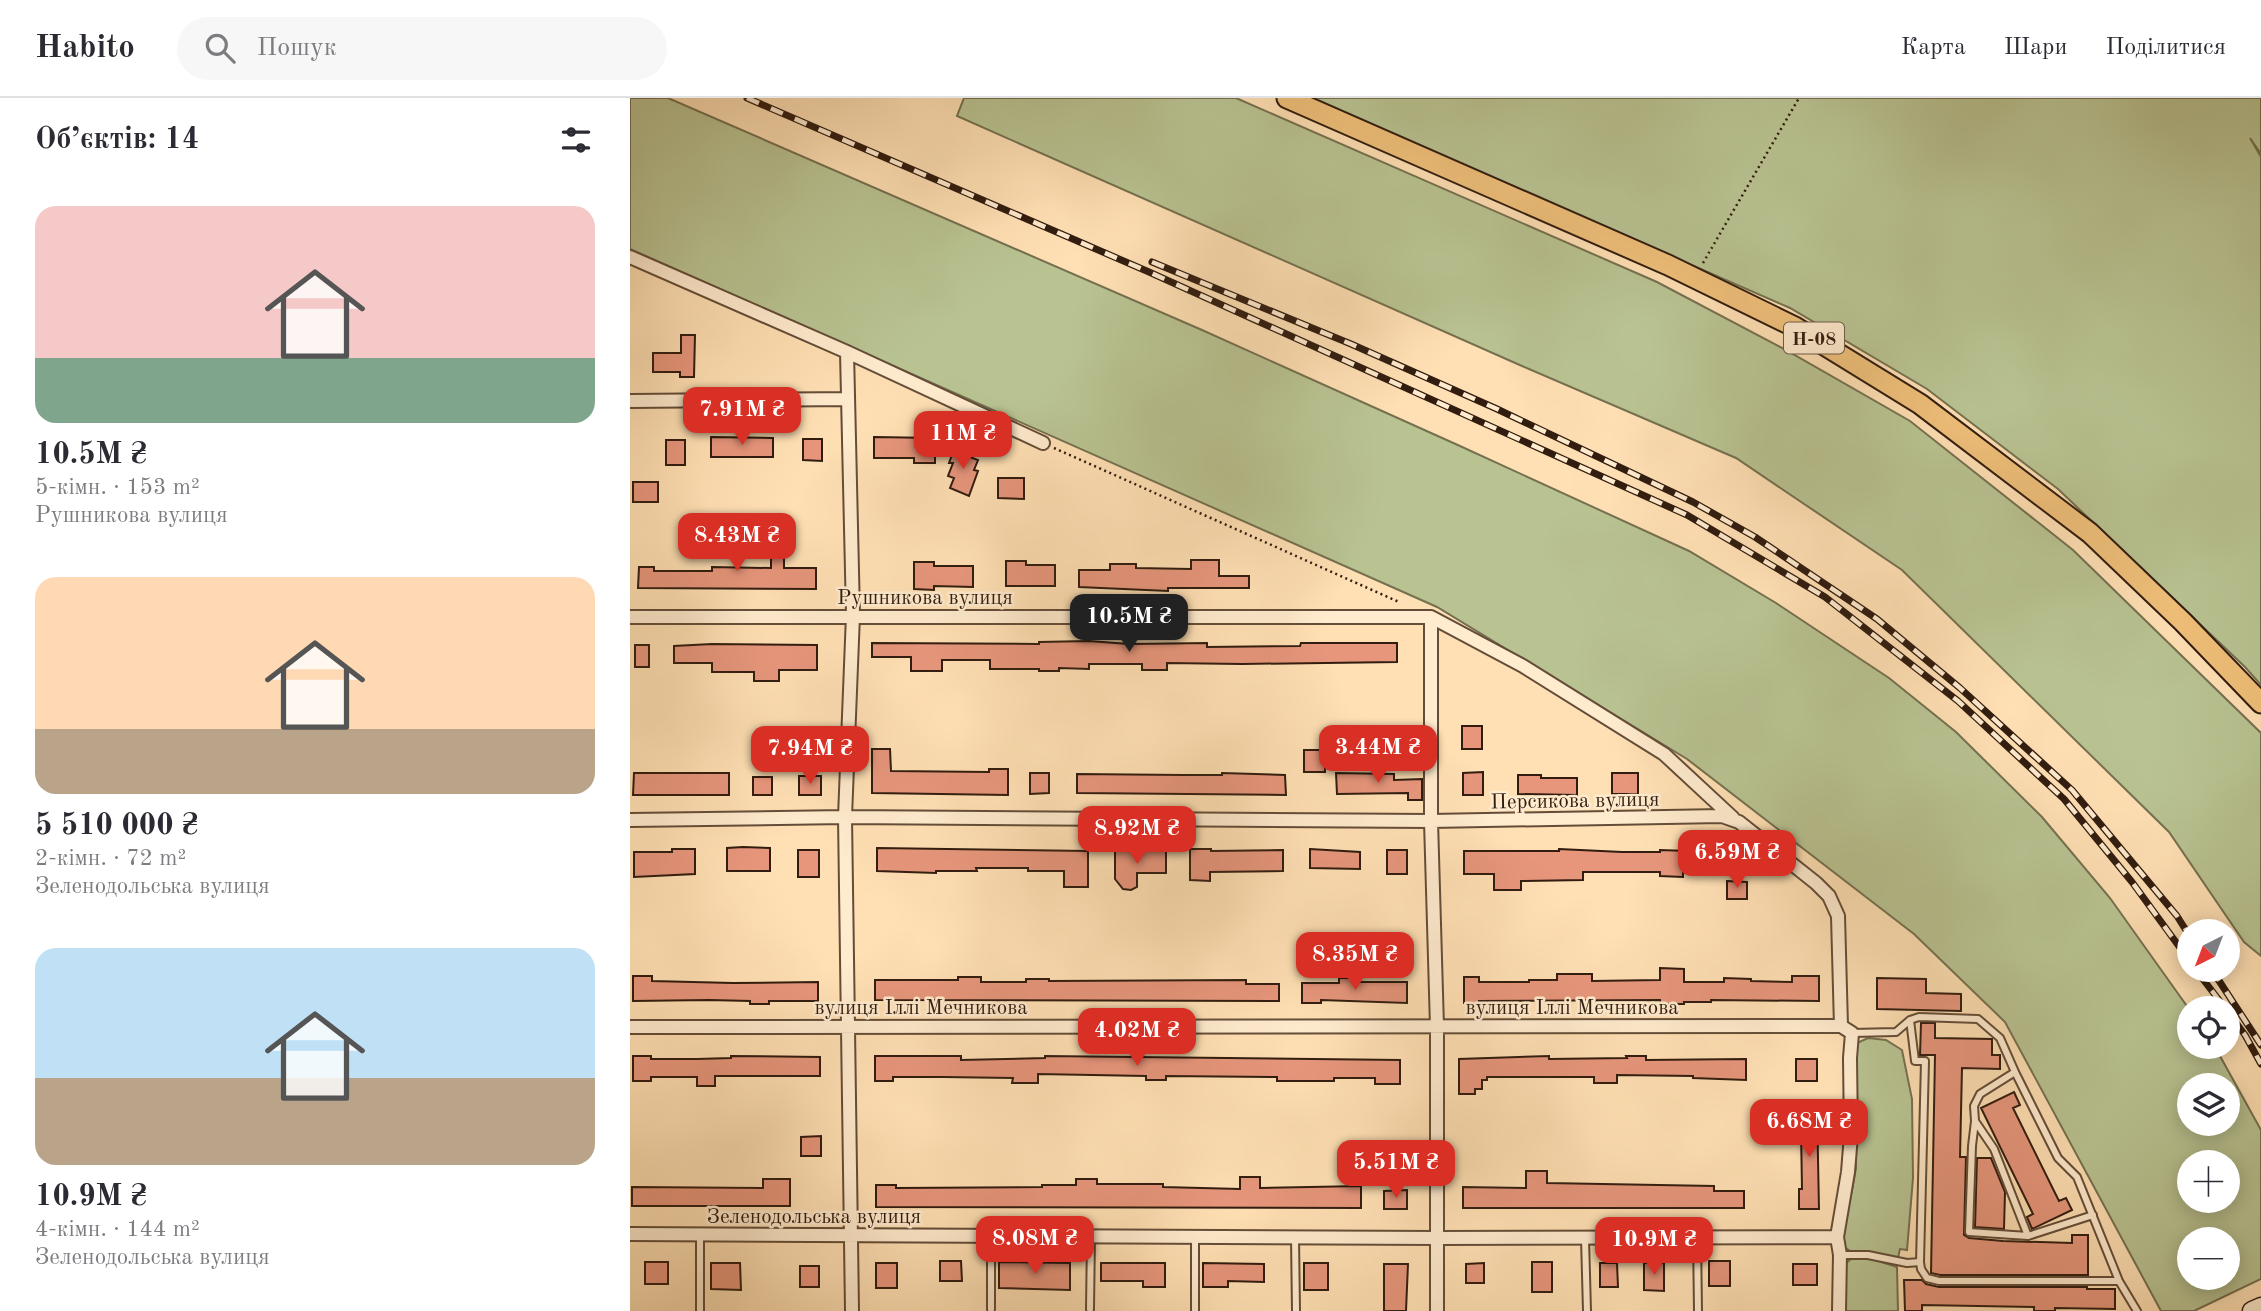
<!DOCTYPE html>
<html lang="uk">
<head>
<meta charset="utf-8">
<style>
	body { margin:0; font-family:"Old Standard TT",serif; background:#f7f7f7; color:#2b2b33; height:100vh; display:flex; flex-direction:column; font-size:26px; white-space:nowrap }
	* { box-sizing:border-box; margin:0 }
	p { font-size:23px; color:#7c7c81 }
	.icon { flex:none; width:38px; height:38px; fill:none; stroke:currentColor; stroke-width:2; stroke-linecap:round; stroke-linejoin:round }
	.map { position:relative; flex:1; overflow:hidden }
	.side { display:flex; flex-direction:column; background:#fff; width:630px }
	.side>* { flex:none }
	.needle { width:46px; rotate:222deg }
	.tools { position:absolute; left:1547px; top:821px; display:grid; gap:14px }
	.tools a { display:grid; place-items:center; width:63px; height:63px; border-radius:50%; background:#fff; box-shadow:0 4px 18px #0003; font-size:35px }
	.price { position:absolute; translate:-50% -60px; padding:0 16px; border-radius:14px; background:#d93025; color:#fff; font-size:23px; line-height:46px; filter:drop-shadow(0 2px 4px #0008) }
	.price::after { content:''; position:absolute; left:50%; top:42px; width:21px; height:16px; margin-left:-10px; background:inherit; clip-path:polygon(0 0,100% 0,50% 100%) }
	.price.on { background:#222; color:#fff }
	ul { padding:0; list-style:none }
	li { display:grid; align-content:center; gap:14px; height:371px; padding:0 35px }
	li span { display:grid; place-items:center; height:217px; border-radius:21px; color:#555 }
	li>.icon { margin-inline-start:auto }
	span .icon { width:126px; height:126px; fill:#fffc; stroke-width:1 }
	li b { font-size:30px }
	h2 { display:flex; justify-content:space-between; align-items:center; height:84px; padding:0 35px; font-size:30px }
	header { display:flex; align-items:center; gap:42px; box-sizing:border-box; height:98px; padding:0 35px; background:#fff; border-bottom:2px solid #e1e1e2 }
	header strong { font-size:33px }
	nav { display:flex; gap:38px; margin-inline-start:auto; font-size:24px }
	.search { width:490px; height:63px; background:#f7f7f7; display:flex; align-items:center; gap:18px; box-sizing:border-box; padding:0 24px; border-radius:38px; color:#7c7c81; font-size:26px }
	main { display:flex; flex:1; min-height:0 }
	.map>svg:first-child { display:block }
	.green { fill:#b9c392; stroke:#757050; stroke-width:2; fill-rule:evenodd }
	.building { fill:#e7967c; stroke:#311c0f; stroke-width:2 }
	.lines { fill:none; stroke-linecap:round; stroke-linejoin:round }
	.lane-casing { stroke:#644d38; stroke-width:10 }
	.street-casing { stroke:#644d38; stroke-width:16 }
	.secondary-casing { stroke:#311c0f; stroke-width:21 }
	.primary-casing { stroke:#311c0f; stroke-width:23 }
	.path { stroke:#311c0f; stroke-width:2.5; stroke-dasharray:2 3.5; stroke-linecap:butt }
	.lane { stroke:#ffebce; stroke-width:6 }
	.street { stroke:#ffebce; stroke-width:12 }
	.secondary { stroke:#ffebce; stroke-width:18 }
	.primary { stroke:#f0c07a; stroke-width:19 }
	.rail-casing { stroke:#311c0f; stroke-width:7 }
	.rail { stroke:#ffebce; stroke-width:4.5; stroke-dasharray:13; stroke-linecap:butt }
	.labels { text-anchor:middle; stroke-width:5; stroke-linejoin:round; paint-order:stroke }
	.shield { fill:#ffebce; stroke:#6f5a48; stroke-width:2 }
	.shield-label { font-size:19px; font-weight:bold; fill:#311c0f }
	.street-label { font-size:21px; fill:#311c0f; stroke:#ffebce }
</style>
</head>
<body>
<header>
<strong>Habito</strong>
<div class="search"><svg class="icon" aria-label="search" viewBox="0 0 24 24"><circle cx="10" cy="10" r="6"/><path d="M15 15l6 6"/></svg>Пошук</div>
<nav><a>Карта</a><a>Шари</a><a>Поділитися</a></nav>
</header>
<main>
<section class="side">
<h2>Об’єктів: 14<svg class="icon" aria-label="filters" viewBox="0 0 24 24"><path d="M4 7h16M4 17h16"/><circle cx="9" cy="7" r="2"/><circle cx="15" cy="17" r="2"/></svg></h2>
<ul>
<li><span style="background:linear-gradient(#f6c9c9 70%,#7fa58c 0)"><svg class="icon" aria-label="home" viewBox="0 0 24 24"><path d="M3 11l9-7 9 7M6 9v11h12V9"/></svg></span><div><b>10.5M ₴</b><p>5-кімн. · 153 m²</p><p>Рушникова вулиця</p></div></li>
<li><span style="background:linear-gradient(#ffd9b3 70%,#b9a48a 0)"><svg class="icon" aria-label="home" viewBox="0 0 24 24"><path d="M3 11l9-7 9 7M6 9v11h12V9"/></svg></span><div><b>5 510 000 ₴</b><p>2-кімн. · 72 m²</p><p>Зеленодольська вулиця</p></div></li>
<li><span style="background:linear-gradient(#bfe0f5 60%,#b9a48a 0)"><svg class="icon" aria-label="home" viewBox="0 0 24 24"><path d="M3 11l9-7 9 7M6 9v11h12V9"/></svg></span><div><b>10.9M ₴</b><p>4-кімн. · 144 m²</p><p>Зеленодольська вулиця</p></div></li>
</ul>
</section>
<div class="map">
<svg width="1631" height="1213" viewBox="0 0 1631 1213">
	<rect width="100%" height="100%" fill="#ffe0b4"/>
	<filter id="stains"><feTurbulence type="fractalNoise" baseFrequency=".00286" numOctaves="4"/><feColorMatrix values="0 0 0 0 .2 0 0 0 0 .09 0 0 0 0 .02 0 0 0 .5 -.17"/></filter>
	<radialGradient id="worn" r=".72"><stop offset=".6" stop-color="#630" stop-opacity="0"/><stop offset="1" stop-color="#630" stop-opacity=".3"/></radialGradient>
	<!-- green -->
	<path class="green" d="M0 0H38L572 232 830 348 1059 453 1146 505 1259 580 1326 634 1412 719 1480 800 1559 911V948L1585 949 1631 1032V1181L1564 1213H1531L1375 924 1284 836 1057 661 807 509 0 151ZM1559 987H1598V1026H1559ZM1559 1064H1598V1102H1559ZM1559 1141H1598V1180H1559Z
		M334 0H606L1027 184 1154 251 1280 323 1443 452 1631 635V858L1614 844 1539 734 1272 472 1106 360 892 268 327 18Z
		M680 0H1631V56L1620 40 1631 59V587L1615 569 1428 391 1297 291 1160 210Z
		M1238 940 1256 942 1272 952 1282 1001 1283 1080 1277 1152 1270 1151 1268 1160 1220 1153 1212 1147 1226 1070 1222 979 1227 945Z
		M1221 1161H1242L1267 1169 1268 1213H1213L1214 1167Z"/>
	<!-- building -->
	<path class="building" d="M51 237H65L64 279H50V274H23V255H51Z
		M81 339 143 340V359H81Z
		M244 339 305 340V365H284V360H244Z
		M173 341H192V363L173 362Z
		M36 342H55V367H36Z
		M325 349 339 354 337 358 348 362 344 372 348 373 339 398 320 390 324 380 318 378 323 365H319Z
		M368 380H394V401L368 400Z
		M3 384H28V404H3Z
		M141 419H154V470H186V491L8 490 9 469H24V473H82V469L141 470Z
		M561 462H589V478H619V490H538V493L449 489V472H480V466H506V470L561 471Z
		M376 463H396V467H425V488H376Z
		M284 464H304V468H343V489L304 488V492L284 491Z
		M459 543 499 546 577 545V549L670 548 671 545H767V564L612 566 537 565V572H512V566H459V571L429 570V573H409V571H360V562H312V573H281V559H242V545L409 546V544Z
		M82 546 187 547V572H149V583H124V574H82V565H44V548Z
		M5 547H19V569H5Z
		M832 628H852V651H832Z
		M242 651H260L261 673 359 674V671H378V697L242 695Z
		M674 652H695V674H674Z
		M853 674V697H833V675Z
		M4 675H99V697H3Z
		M400 675H419V695L400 696Z
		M592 675 655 677 656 697 447 695V676L553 677H592Z
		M706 675 764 676V682L792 681V702H778V695L707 696Z
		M982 675H1008V696H982Z
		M888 677H911V680H947V697L888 696Z
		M169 678H191V697H169Z
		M123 679H142V697H123Z
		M113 749 140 750V773H97V750Z
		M247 750 458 753V789H434V773H398V770H346L347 773H306V775L247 773Z
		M42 751H65V776L4 779V754H42Z
		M560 751H581V753L653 752V773L580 774V783L560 782Z
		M680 751 730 754V771L680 770Z
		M929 751 992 754H1030V752L1088 754V773H1053V779L1030 778V774H953V782L891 783V792H864V776H834V753H929Z
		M168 752H189V779H168Z
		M485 752 536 753V775H507V789L501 792 493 791 485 781Z
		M757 752H777V776H757Z
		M1097 783 1117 784V801H1097Z
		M1030 870 1054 871V884H1094V880L1121 881V883L1162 884V878H1189V903L1081 902V904H1054V906H1030V902L849 903V905H834V879H849V884H899V882H927V876H962V883L1030 882Z
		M3 878H22V883L103 885 188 884V903H139V906H120V903L79 902 3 903Z
		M328 879H351V884H396V881H419V883L616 882V886H649V903L245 902V882H328Z
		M709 880H726V884H777V905L691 902V905H672V885H709Z
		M1247 880 1296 881V895L1331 896V913L1247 911Z
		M1291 925H1305V940L1362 941V957H1370V971L1332 970 1330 1059H1336L1334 1137 1339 1140 1373 1143 1442 1145V1137H1458V1177H1310L1301 1175 1305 957H1290Z
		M3 958H21V961H67L101 960V958L190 959V978H85V988H67V979H21V983H3Z
		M245 958H331V962L415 960V958L770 962V986H745V980H704V983H647V979L536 978V982H516V978L408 976V985H382L383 980 313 979H263V983H245Z
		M919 958V961L997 960 996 958H1016V962L1116 961V982L1063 980V978L987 977V985H964V979H857V982H852V991H845V996H829V961Z
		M1166 961H1187V983H1166Z
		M1384 994 1390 1007 1383 1010 1429 1103 1436 1100 1442 1112 1402 1131 1397 1119 1403 1116 1351 1010Z
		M1168 1011H1187L1189 1111H1169V1091H1172L1171 1032H1168Z
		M191 1038V1058H171V1039Z
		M1347 1060H1361L1375 1094 1374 1131 1345 1129Z
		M896 1073H917V1085L1084 1088V1093H1114V1110H833V1089L896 1090Z
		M610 1079H630V1090L731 1088V1110L246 1109V1087H266V1090L412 1089V1087H446V1081H467V1086H533V1089L610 1091Z
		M133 1081H160V1108H2V1089L133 1090Z
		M777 1092V1111H754V1093Z
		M310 1163H331L332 1183H310Z
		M1079 1163H1100V1188H1079Z
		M15 1164H38V1186H15Z
		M369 1164 440 1165V1192L369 1190Z
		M902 1164H922V1194H902Z
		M81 1165H110L111 1192 81 1191Z
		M246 1165H267V1190H246Z
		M471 1165H535V1189H513V1183H471Z
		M573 1165 634 1166V1184L598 1183V1189H573Z
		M674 1165H698V1192H674Z
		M854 1165V1185H836V1166Z
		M970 1165H987L988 1189H970Z
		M1014 1165H1034V1193L1014 1192Z
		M754 1166H778L776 1213H754Z
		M1163 1166H1187V1187H1163Z
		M170 1168H189V1189H170Z
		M1274 1182H1292L1296 1186 1309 1189H1457V1191H1485V1211L1425 1210V1213H1404V1209L1292 1207V1213H1275Z"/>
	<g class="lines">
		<defs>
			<path id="lane" d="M1280 922 1285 963H1295L1290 1164 1291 1171 1297 1180 1309 1183H1489L1507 1213
				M1222 935 1266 934 1280 922 1289 919 1348 921 1370 940 1385 974 1428 1060 1447 1079 1489 1183
				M1385 974 1350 996 1344 1008 1345 1023 1364 1051 1398 1138 1463 1117
				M1345 1023 1342 1048 1339 1134 1398 1138
				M70 1136V1213
				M361 1138V1211
				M665 1139 666 1213
				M1067 1139 1068 1213
				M955 1140 957 1213
				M1210 1157H1238L1277 1165 1290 1164
				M460 1211 461 1138
				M565 1212V1139"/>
			<path id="street" d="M0 159 217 254 413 345
				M217 254 223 517 215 719 222 1213
				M0 303 218 301
				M0 519H801L893 568 1034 656 1103 720
				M801 519V723L807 929V1213
				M0 722 215 719 801 723 1092 718 1109 724 1186 785 1199 798 1208 818 1211 928 1222 935 1220 960 1221 1037 1218 1074 1207 1139 1210 1157 1209 1213
				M0 929 1211 928
				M0 1136 807 1140 1207 1139"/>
			<path id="secondary" d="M1622 1213 1631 1209"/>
			<path id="primary" d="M657 0 1038 167 1165 229 1290 306 1460 435 1553 524 1631 605"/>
		</defs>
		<!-- lane casing -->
		<use href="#lane" class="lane-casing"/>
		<!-- street casing -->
		<use href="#street" class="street-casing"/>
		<!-- secondary casing -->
		<use href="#secondary" class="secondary-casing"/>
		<!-- primary casing -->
		<use href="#primary" class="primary-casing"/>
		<!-- path -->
		<path class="path" d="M1073 165 1169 0
			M424 350 769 504"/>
		<!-- lane -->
		<use href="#lane" class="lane"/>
		<!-- street -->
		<use href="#street" class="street"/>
		<!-- secondary -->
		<use href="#secondary" class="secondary"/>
		<!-- primary -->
		<use href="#primary" class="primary"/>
		<defs>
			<path id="rail" d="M117 0 519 174 1057 417 1195 499 1328 603 1434 701 1502 784 1559 862
				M522 164 721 246 867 311 1063 404 1125 439 1247 521 1330 590 1442 692 1547 818 1559 837
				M1566 872 1595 910
				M1582 872 1631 947
				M1598 914 1615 937 1631 966"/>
		</defs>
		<!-- rail casing -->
		<use href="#rail" class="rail-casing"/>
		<!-- rail -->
		<use href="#rail" class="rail"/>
	</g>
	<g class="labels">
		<!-- shield labels -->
		<rect class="shield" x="1154" y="224.5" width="60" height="31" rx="5"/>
		<g class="shield-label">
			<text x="1184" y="247">Н-08</text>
		</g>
		<!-- street labels -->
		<g class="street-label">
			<text x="295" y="506">Рушникова вулиця</text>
			<text transform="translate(945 702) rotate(-1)" y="7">Персикова вулиця</text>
			<text x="291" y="916">вулиця Іллі Мечникова</text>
			<text x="942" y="916">вулиця Іллі Мечникова</text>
			<text x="184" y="1125">Зеленодольська вулиця</text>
		</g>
	</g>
	<rect width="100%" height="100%" filter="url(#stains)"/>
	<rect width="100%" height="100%" fill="url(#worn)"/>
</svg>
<div class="tools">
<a><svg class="needle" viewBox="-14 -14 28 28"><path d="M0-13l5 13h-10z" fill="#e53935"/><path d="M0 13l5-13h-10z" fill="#7c7c81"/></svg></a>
<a><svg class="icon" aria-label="locate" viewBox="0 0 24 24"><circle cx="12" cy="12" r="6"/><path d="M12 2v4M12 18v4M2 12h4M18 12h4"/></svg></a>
<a><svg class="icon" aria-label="layers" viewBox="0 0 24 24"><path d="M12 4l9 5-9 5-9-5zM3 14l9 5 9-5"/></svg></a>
<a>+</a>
<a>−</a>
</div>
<b class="price" style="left:112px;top:349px">7.91M ₴</b>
<b class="price" style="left:333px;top:373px">11M ₴</b>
<b class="price" style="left:107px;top:475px">8.43M ₴</b>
<b class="price on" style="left:499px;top:556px">10.5M ₴</b>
<b class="price" style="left:748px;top:687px">3.44M ₴</b>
<b class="price" style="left:180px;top:688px">7.94M ₴</b>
<b class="price" style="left:507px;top:768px">8.92M ₴</b>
<b class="price" style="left:1107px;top:792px">6.59M ₴</b>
<b class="price" style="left:725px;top:894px">8.35M ₴</b>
<b class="price" style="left:507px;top:970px">4.02M ₴</b>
<b class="price" style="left:1179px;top:1061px">6.68M ₴</b>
<b class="price" style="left:766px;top:1102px">5.51M ₴</b>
<b class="price" style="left:405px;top:1178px">8.08M ₴</b>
<b class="price" style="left:1024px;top:1179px">10.9M ₴</b>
</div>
</main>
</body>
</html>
